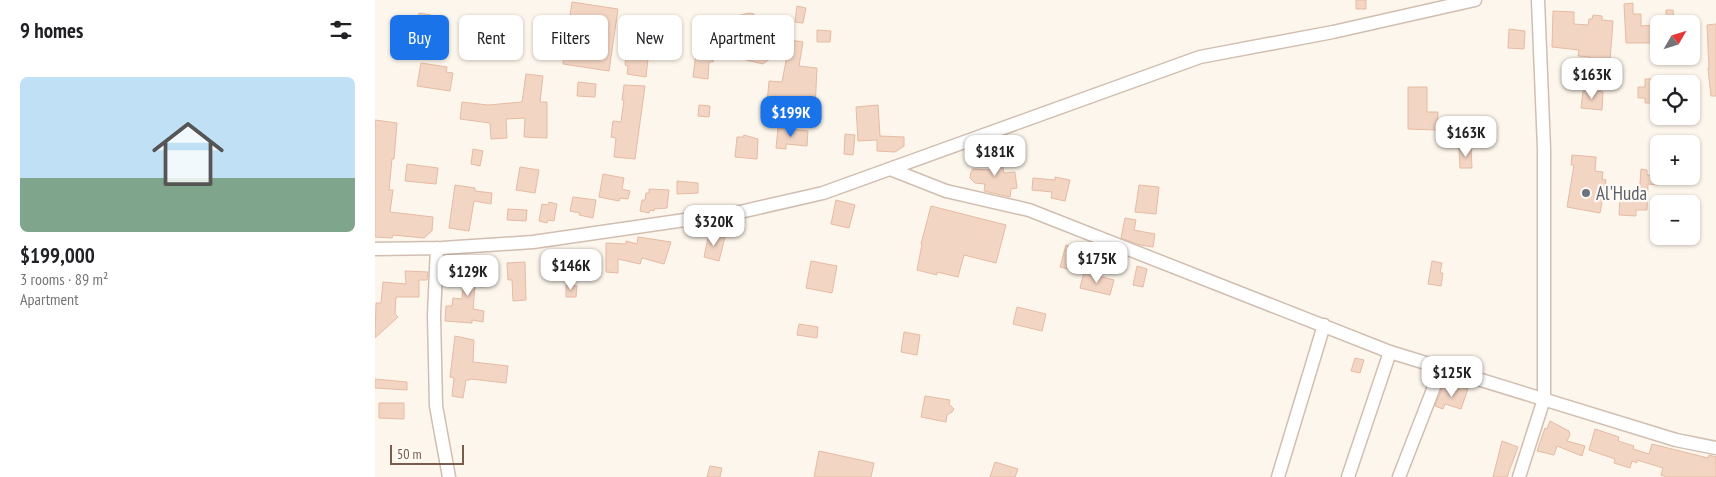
<!DOCTYPE html>
<html lang="en">
<head>
<meta charset="utf-8">
<style>
	body { margin:0; font-family:"PT Sans Narrow",sans-serif; background:#f6f6f6; color:#202124; height:100vh; display:flex; flex-direction:column; font-size:19px; white-space:nowrap }
	* { box-sizing:border-box; margin:0 }
	p { font-size:16px; color:#757577 }
	.icon { flex:none; width:28px; height:28px; fill:none; stroke:currentColor; stroke-width:2; stroke-linecap:round; stroke-linejoin:round }
	.map { position:relative; flex:1; overflow:hidden }
	.side { display:flex; flex-direction:column; background:#fff; width:375px }
	.side>* { flex:none }
	.top-card { position:absolute; left:15px; top:15px; width:475px; height:45px; display:flex; gap:10px }
	.needle { width:32px; rotate:51deg }
	.controls { position:absolute; left:1275px; top:15px; display:grid; gap:10px }
	.controls a { display:grid; place-items:center; width:50px; height:50px; border-radius:8px; background:#fff; box-shadow:0 1px 4px #0004; font-size:25px }
	.scale { position:absolute; left:15px; bottom:12px; width:74px; box-sizing:border-box; padding-left:5px; border:2px solid #7a5c4d; border-top:0; font-size:14px; line-height:18px; white-space:nowrap; color:#7a5c4d; -webkit-text-stroke:4px #fffaf3; paint-order:stroke }
	.price { position:absolute; translate:-50% -42px; padding:0 11px; border-radius:10px; background:#fff; color:#222; font-size:16px; line-height:32px; filter:drop-shadow(0 1px 2px #0008) }
	.price::after { content:''; position:absolute; left:50%; top:30px; width:15px; height:11px; margin-left:-8px; background:inherit; clip-path:polygon(0 0,100% 0,50% 100%) }
	.price.active { background:#1a73e8; color:#fff }
	ul { padding:0; list-style:none }
	li { display:grid; align-content:center; gap:10px; height:265px; padding:0 20px }
	li+li { border-top:1px solid #e0e0e0 }
	li span { display:grid; place-items:center; height:155px; border-radius:8px; color:#555 }
	li>.icon { margin-inline-start:auto }
	span .icon { width:90px; height:90px; fill:#fffc; stroke-width:1 }
	li b { font-size:21px }
	h2 { display:flex; justify-content:space-between; align-items:center; height:60px; padding:0 20px; font-size:21px }
	.pill { padding:0 18px; border-radius:8px; background:#fff; box-shadow:0 1px 4px #0004; font-size:18px; line-height:45px }
	.pill.active { background:#1a73e8; color:#fff }
	main { display:flex; flex:1; min-height:0 }
	.map>svg:first-child { display:block }
	.building { fill:#f3d5c3; stroke:#e6bba3 }
	.lines { fill:none; stroke-linecap:round; stroke-linejoin:round }
	.minor-casing { stroke:#d1beb0; stroke-width:15 }
	.minor { stroke:#fff; stroke-width:12 }
	.worship-dot { fill:#6b7280; stroke:#fffaf3; stroke-width:2 }
	.labels { text-anchor:middle; stroke-width:4.5; stroke-linejoin:round; paint-order:stroke }
	.worship-label { font-size:19px; fill:#5b616d; stroke:#fffaf3; text-anchor:start }
</style>
</head>
<body>
<main>
<section class="side">
<h2>9 homes<svg class="icon" aria-label="filters" viewBox="0 0 24 24"><path d="M4 7h16M4 17h16"/><circle cx="9" cy="7" r="2"/><circle cx="15" cy="17" r="2"/></svg></h2>
<ul>
<li><span style="background:linear-gradient(#bfe0f5 65%,#7fa58c 0)"><svg class="icon" aria-label="home" viewBox="0 0 24 24"><path d="M3 11l9-7 9 7M6 9v11h12V9"/></svg></span><div><b>$199,000</b><p>3 rooms · 89 m²</p><p>Apartment</p></div></li>
</ul>
</section>
<div class="map">
<svg width="1341" height="477" viewBox="0 0 1341 477">
	<rect width="100%" height="100%" fill="#fdf6ec"/>
	<!-- building -->
	<path class="building" d="M981 0H991V9H981Z
		M197 2 243 9 234 71 188 64Z
		M1258 3V14H1266V26L1284 25V43H1251L1249 4Z
		M422 6 431 8 428 23 420 22Z
		M1291 10H1298L1299 24H1291Z
		M1178 11 1199 12V24L1213 25 1214 19H1217L1218 15 1227 16V20L1238 21 1235 61 1215 59V57L1203 56 1204 50 1177 47Z
		M44 13 56 15 54 31 42 29Z
		M374 13 379 14 375 35 359 32 362 16Z
		M254 17 280 20 278 41 275 40 271 77 252 74 253 66 250 65Z
		M1341 24V96H1336L1333 68H1334L1332 25Z
		M1134 29 1150 31 1149 49 1133 48Z
		M442 30 456 31 455 42H442Z
		M415 40 428 42 424 66 442 68 440 109 392 103 394 81 407 82Z
		M380 44 392 46 400 55 388 64 371 60 373 47Z
		M322 45 339 47 338 62H334L333 79 318 77Z
		M46 63 72 67 71 72 78 73 75 91 42 86Z
		M151 74 168 76 165 102H172V138L149 137 150 118 131 119 132 138 116 139 115 123 85 119 87 102 113 105 147 102Z
		M1270 79H1284V103H1270V98H1263V87H1270Z
		M203 82 221 84 220 97 202 96Z
		M249 85 270 86 260 159 239 157 241 138 236 137 238 121 246 122 249 100H247Z
		M1033 87H1052V112H1063L1062 130 1033 129Z
		M1215 89 1228 92 1227 110 1206 108 1208 91H1215Z
		M324 105 335 106 334 117 323 116Z
		M503 105 505 136 529 137V146L520 152 502 151V140L483 141 481 107Z
		M0 120 22 123 19 159H17L14 190H18L15 212 58 217 57 231 49 238 18 235 17 238 0 237Z
		M403 128 433 131 432 146 411 144V149L401 148Z
		M470 134 480 135 478 155 469 154Z
		M369 135 383 139 382 159 360 157 362 137H368Z
		M1096 147 1097 168H1085L1084 148Z
		M98 149 108 151 105 166 96 164Z
		M625 152 629 173 640 172 642 188 636 189 635 197 609 191 610 184 600 183 595 178 596 172 598 169 616 170 613 154Z
		M1197 155 1221 157 1220 171 1228 172 1227 179 1231 180 1225 213 1192 207 1199 165H1196Z
		M32 164 63 168 61 184 30 181Z
		M145 167 164 170 160 193 141 190Z
		M1266 169 1272 170V175L1285 176 1284 185 1273 184 1272 210H1261V216L1244 215 1245 197 1264 198Z
		M228 174 249 178 247 189 255 191 253 199 245 198 244 201 224 197Z
		M680 177 695 180 690 201 676 198 677 192 657 190 658 178 680 180Z
		M302 181 323 183V193L302 194Z
		M80 185 100 188V191L117 193 116 204 99 201 94 231 74 228Z
		M764 185 784 187 781 214 760 212Z
		M274 189 294 190 292 208 279 209V211L275 210 274 213 265 211 267 200H270L271 193H274Z
		M198 197 221 200 218 218 204 215 205 213 195 211Z
		M461 200 480 205 474 228 456 224Z
		M174 202 182 204 179 221 173 220 172 223 164 221 167 204 173 205Z
		M556 206 631 225 621 263 589 255 583 277 562 272V275L542 270 547 244H546Z
		M133 209 152 210 151 221 132 220Z
		M750 218 761 220 759 230 780 234 778 247 765 245 746 238Z
		M334 233 350 237 344 261 329 257Z
		M263 237 296 242 289 264 267 258 265 264 243 259V273L231 272V243L251 244V241L262 244Z
		M691 245 707 250 701 271 685 267Z
		M436 261 462 266 457 293 431 288Z
		M1057 261 1067 263 1065 273H1068L1066 286 1053 284Z
		M103 262 110 263 108 287 100 286 98 309 109 311 108 322 97 320V323L70 321 71 306H77L78 298 87 299 90 264 103 263Z
		M150 262 151 300 138 301 137 280H133L132 263Z
		M762 266 772 269 768 287 758 285Z
		M30 271 53 272 52 280H44V297H21L20 314 23 317 0 338 1 303H6L8 282 31 284Z
		M709 272 739 280 735 295 705 288Z
		M191 285 202 286 201 297H191Z
		M642 307 671 314 667 331 638 324Z
		M424 324 443 327 442 338 422 335Z
		M529 332 545 335 542 355 526 352Z
		M80 336 99 340 98 362 133 366 131 383 96 379 95 380H91L88 398 77 396 79 378 75 377Z
		M980 358 989 360 985 373 976 371Z
		M0 379 32 382V390L0 388Z
		M1068 386 1082 392 1084 386 1093 389 1086 409 1070 404 1068 409 1060 406Z
		M550 396 575 400 574 404 579 409 577 412 572 415 571 422 546 417Z
		M4 403H29V419L4 418Z
		M1175 421 1194 431 1195 435 1192 441 1210 446 1207 456 1182 446 1179 455 1162 451 1170 428 1172 429Z
		M1220 429 1244 437 1243 441 1259 446 1258 449 1274 454 1277 444 1333 458 1334 455 1341 457V477H1291L1286 475 1288 468 1262 460V463L1257 461 1255 468 1239 463 1240 459 1214 450Z
		M1127 441 1143 447 1132 477H1118Z
		M444 451 499 463 496 477H439Z
		M620 462 643 469 640 477H615Z
		M335 466 347 468 345 477H332Z"/>
	<g class="lines">
		<defs>
			<path id="minor" d="M515 169 571 191 654 210 1015 352 1301 440 1341 448
				M62 248 59 315 61 406 74 477
				M0 249 67 248 158 242 365 212 448 193 825 57 958 32 1100 0
				M903 477 949 325
				M973 477 1015 352
				M1024 477 1066 369
				M1144 477 1169 399V149L1163 0"/>
		</defs>
		<!-- minor casing -->
		<use href="#minor" class="minor-casing"/>
		<!-- minor -->
		<use href="#minor" class="minor"/>
	</g>
	<!-- markers -->
	<circle class="worship-dot" cx="1211" cy="193" r="5"/>
	<g class="labels">
		<!-- worship labels -->
		<g class="worship-label">
			<text x="1221" y="200">Al'Huda</text>
		</g>
	</g>
</svg>
<div class="controls">
<a><svg class="needle" viewBox="-14 -14 28 28"><path d="M0-13l5 13h-10z" fill="#e53935"/><path d="M0 13l5-13h-10z" fill="#757577"/></svg></a>
<a><svg class="icon" aria-label="locate" viewBox="0 0 24 24"><circle cx="12" cy="12" r="6"/><path d="M12 2v4M12 18v4M2 12h4M18 12h4"/></svg></a>
<a>+</a>
<a>−</a>
</div>
<div class="scale">50 m</div>
<b class="price" style="left:1217px;top:100px">$163K</b>
<b class="price active" style="left:416px;top:138px">$199K</b>
<b class="price" style="left:1091px;top:158px">$163K</b>
<b class="price" style="left:620px;top:177px">$181K</b>
<b class="price" style="left:339px;top:247px">$320K</b>
<b class="price" style="left:722px;top:284px">$175K</b>
<b class="price" style="left:196px;top:291px">$146K</b>
<b class="price" style="left:93px;top:297px">$129K</b>
<b class="price" style="left:1077px;top:398px">$125K</b>
<div class="top-card">
<a class="pill active">Buy</a>
<a class="pill">Rent</a>
<a class="pill">Filters</a>
<a class="pill">New</a>
<a class="pill">Apartment</a>
</div>
</div>
</main>
</body>
</html>
